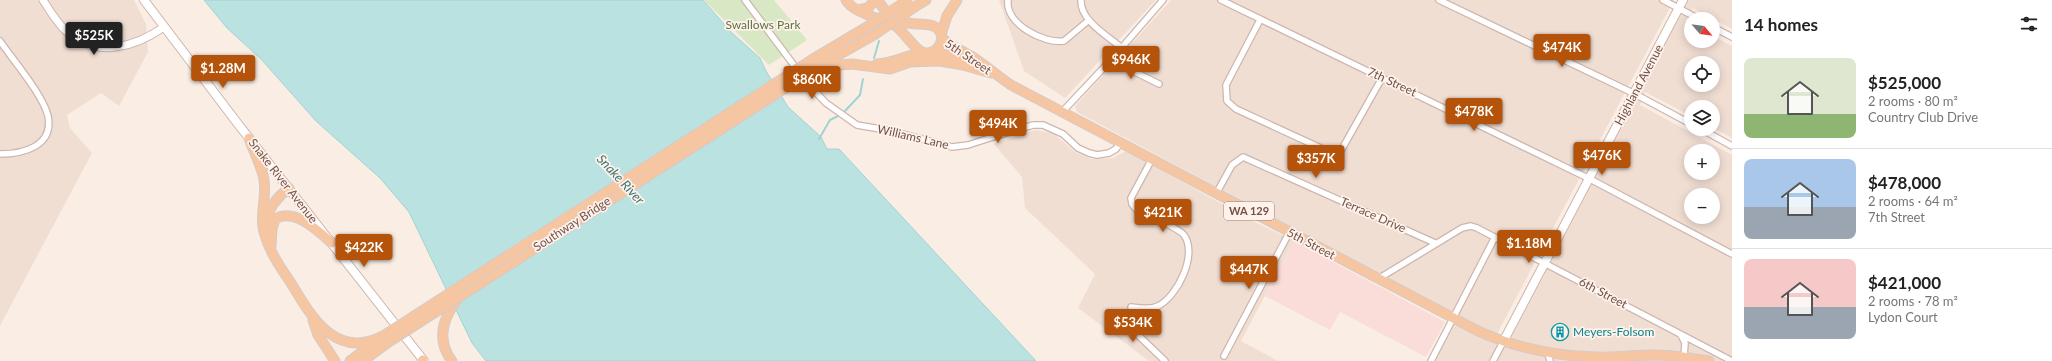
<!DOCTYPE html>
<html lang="en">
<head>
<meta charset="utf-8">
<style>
	body { margin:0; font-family:Lato,sans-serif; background:#f6f6f6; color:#222; height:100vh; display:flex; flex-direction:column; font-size:15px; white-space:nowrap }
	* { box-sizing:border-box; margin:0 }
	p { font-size:13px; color:#767676 }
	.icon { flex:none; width:22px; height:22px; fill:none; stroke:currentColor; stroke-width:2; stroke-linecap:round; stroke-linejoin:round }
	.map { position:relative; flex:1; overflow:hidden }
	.panel { display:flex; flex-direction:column; background:#fff; width:320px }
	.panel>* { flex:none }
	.needle { width:26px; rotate:118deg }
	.tools { position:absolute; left:1684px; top:12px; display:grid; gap:8px }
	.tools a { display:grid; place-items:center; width:36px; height:36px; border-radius:50%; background:#fff; box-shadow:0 2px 10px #0003; font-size:20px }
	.price { position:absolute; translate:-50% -34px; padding:0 9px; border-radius:4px; background:#b45309; color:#fff; font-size:13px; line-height:26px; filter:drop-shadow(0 1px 2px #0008) }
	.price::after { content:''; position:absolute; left:50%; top:24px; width:12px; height:9px; margin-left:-6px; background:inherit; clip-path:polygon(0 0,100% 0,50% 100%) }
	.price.active { background:#222; color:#fff }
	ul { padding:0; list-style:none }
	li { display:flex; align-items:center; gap:12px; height:100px; padding:0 12px }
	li+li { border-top:1px solid #e0e0e0 }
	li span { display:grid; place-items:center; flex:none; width:112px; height:80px; border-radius:8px; color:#555 }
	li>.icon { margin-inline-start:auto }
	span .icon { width:48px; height:48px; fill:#fffc; stroke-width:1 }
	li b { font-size:17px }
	h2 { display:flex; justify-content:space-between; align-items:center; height:48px; padding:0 12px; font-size:17px }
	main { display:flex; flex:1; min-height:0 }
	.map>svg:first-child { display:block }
	.residential { fill:#f1ded3; fill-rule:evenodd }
	.commercial { fill:#fadcd8 }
	.green { fill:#d8e7c4 }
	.water { fill:#bae2e1; stroke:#a1d3d2 }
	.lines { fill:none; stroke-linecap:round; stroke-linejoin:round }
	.stream { stroke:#a1d3d2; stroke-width:2 }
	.minor-casing { stroke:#cdb6ae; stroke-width:8 }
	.tertiary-casing { stroke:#cdb6ae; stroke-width:9 }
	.secondary-casing { stroke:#d0b5ac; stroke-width:10 }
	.primary-casing { stroke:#d4cbc9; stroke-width:11 }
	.minor { stroke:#fff; stroke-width:5.5 }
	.tertiary { stroke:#fff; stroke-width:7 }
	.secondary { stroke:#fff; stroke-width:8 }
	.primary { stroke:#f5c6a1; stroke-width:9 }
	.primary-bridge-casing { stroke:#d4cbc9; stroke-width:11; stroke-linecap:butt }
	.primary-bridge { stroke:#f5c6a1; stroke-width:9 }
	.labels { text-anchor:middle; stroke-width:3.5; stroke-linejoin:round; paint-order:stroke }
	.shield { fill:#fef2ea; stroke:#9b827b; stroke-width:1 }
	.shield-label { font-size:11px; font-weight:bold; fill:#71524b }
	.park-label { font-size:12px; fill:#5c7644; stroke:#fef2ea }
	.street-label { font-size:12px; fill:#71524b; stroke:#fef2ea }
	.culture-label { font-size:12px; fill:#0d838f; stroke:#fef2ea; text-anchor:start }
	.water-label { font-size:13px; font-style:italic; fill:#407675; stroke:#fef2ea }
</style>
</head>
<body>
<main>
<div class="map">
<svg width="1732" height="361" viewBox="0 0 1732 361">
	<rect width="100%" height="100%" fill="#faeee4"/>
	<!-- residential -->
	<path class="residential" d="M0 0H134L146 24 148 52 119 106 101 93 67 115 70 128 92 153 0 326Z
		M999 0H1156L1065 98 1024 71Z
		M1171 0H1674L1497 334 1478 327 1077 112 1075 106Z
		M1683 0H1732V29L1693 8 1685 21 1691 24V41H1713V36L1732 46V138L1713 128V107H1691V116L1645 92 1640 105 1732 155V361H1431L1453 319 1502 342ZM1691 63H1713V85H1691ZM1691 151H1713V173H1691ZM1691 195H1713V217H1691Z
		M1035 130 1053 133 1075 152 1092 159 1113 158 1126 151 1255 222 1294 241 1241 341 1278 361H1149L1078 308 1095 274 1025 208 1022 177 994 144Z"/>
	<!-- commercial -->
	<path class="commercial" d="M1294 241 1445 322 1426 357 1340 312 1330 330 1265 296Z"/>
	<!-- green -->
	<path class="green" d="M704 0H774L807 40 769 65Z"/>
	<!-- water -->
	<path class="water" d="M204 0H703L732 33 760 58 766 71 788 107 821 137 827 149H839L1036 361H486L472 343 409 212 380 178 316 121 261 59 227 28Z"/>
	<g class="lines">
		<!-- stream -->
		<path class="stream" d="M874 58 879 41
			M845 111 860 95 863 79
			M819 139 830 120 840 115"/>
		<defs>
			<path id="minor" d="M745 0 808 84 826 103 857 125 892 131 952 147 968 145 996 136 1033 125H1043L1063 134 1078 148 1089 153 1097 155 1109 153 1116 149 1121 142
				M1008 0C1005 24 1044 44 1064 41L1089 20
				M1081 0C1080 21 1108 36 1122 48
				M1221 0 1590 179 1732 254
				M1439 0 1635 94 1691 124
				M1663 0 1699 19
				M1260 20 1226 85 1227 101 1236 109 1338 156 1382 78
				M1713 27 1732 37
				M0 41C13 60 43 95 48 116 54 147 22 154 0 154
				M1111 60 1159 84
				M1063 111 1111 60 1163 0
				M1701 129 1732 146
				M1152 159 1131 198 1132 204 1136 209C1146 214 1179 228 1184 235 1198 254 1178 296 1158 306 1151 310 1139 308 1131 307L1138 335 1165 361
				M1216 194 1232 165 1243 157 1435 243
				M1378 279 1462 228 1471 226 1477 228 1732 361
				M1681 335 1685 343 1684 357
				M1548 353 1550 361
				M1224 356 1289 233
				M1431 361 1495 237
				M1493 361 1503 342"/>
			<path id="tertiary" d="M43 0C50 11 57 23 67 32 96 59 135 47 164 27"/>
			<path id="secondary" d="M144 0 238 124 424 361
				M1503 342 1683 0"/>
			<path id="primary" d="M846 0C852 12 881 19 894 25 907 32 918 61 934 51 939 48 941 44 942 38 939 18 917 27 903 22 891 18 884 11 878 0
				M916 6 926 0
				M858 10 868 8 875 0
				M941 35 947 16 957 0
				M942 38C953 48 966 52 977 60 989 68 999 77 1011 85L1478 331C1516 348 1554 356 1596 357 1616 358 1635 355 1654 355 1673 355 1691 358 1709 361
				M931 53 949 55 965 59
				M813 59 865 28
				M877 64C894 63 906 55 923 53
				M819 66 874 35
				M818 67 852 64 890 69 910 62 939 61 963 65 991 73
				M249 138C253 151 262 166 264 180 267 198 259 215 264 232 269 251 280 267 291 283 312 318 336 360 383 336
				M265 222C269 207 277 197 289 188
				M271 246 272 229 275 219C295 207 319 232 332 243
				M313 320 318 335 335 361
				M350 361 374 343
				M363 361 387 343
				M422 361 423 360
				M452 361C435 339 444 316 459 297L645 178"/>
		</defs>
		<!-- minor casing -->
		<use href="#minor" class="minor-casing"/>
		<!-- tertiary casing -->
		<use href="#tertiary" class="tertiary-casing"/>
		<!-- secondary casing -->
		<use href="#secondary" class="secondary-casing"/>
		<!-- primary casing -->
		<use href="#primary" class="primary-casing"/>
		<!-- minor -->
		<use href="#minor" class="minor"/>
		<!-- tertiary -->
		<use href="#tertiary" class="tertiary"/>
		<!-- secondary -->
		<use href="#secondary" class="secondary"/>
		<!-- primary -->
		<use href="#primary" class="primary"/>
		<defs>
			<path id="primary-bridge" d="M865 28 908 0
				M874 35 916 6
				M645 178 818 67
				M383 336 813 59
				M387 343 459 297"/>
		</defs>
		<!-- primary-bridge casing -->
		<use href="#primary-bridge" class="primary-bridge-casing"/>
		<!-- primary-bridge -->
		<use href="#primary-bridge" class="primary-bridge"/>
	</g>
	<!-- icons -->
	<defs>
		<symbol id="building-ring" viewBox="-11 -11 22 22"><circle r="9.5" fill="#fef2ea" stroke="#0f9aa8" stroke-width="1.5"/><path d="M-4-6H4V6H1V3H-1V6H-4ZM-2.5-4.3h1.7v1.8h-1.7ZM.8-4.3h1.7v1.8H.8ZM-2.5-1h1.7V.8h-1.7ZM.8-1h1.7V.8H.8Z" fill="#0f9aa8"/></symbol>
	</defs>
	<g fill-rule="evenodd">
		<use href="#building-ring" x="1550" y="322" width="20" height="20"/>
	</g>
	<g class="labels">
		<!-- shield labels -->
		<rect class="shield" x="1224" y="202" width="50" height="18" rx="3"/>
		<g class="shield-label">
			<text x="1249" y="215">WA 129</text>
		</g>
		<!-- park labels -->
		<g class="park-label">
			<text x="763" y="29">Swallows Park</text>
		</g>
		<!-- street labels -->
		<g class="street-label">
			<text transform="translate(968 57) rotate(34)" y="4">5th Street</text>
			<text transform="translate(1392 82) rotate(25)" y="4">7th Street</text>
			<text transform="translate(1639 85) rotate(-62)" y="4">Highland Avenue</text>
			<text transform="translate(913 137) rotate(13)" y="4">Williams Lane</text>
			<text transform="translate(283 181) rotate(52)" y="4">Snake River Avenue</text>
			<text transform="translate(1373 215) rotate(24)" y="4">Terrace Drive</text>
			<text transform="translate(572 224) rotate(-33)" y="4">Southway Bridge</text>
			<text transform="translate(1311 244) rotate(28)" y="4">5th Street</text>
			<text transform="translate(1603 293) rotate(28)" y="4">6th Street</text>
		</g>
		<!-- culture labels -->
		<g class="culture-label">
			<text x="1573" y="336">Meyers-Folsom</text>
		</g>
		<!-- water labels -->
		<g class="water-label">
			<text transform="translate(621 179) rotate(47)" y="5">Snake River</text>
		</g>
	</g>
</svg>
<div class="tools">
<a><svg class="needle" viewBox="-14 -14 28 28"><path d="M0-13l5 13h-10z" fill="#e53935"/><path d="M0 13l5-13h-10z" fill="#767676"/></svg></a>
<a><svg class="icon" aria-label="locate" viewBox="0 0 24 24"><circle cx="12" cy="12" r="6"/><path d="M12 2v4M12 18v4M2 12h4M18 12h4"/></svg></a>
<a><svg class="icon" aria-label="layers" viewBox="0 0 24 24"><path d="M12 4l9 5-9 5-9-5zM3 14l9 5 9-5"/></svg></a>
<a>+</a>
<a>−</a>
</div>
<b class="price active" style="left:94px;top:56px">$525K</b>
<b class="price" style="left:1562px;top:68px">$474K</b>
<b class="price" style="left:1131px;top:80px">$946K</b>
<b class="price" style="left:223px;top:89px">$1.28M</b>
<b class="price" style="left:812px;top:100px">$860K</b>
<b class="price" style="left:1474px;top:132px">$478K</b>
<b class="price" style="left:998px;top:144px">$494K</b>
<b class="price" style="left:1602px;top:176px">$476K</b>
<b class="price" style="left:1316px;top:179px">$357K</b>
<b class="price" style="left:1163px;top:233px">$421K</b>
<b class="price" style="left:1529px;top:264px">$1.18M</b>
<b class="price" style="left:364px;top:268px">$422K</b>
<b class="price" style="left:1249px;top:290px">$447K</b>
<b class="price" style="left:1133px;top:343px">$534K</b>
</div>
<section class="panel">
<h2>14 homes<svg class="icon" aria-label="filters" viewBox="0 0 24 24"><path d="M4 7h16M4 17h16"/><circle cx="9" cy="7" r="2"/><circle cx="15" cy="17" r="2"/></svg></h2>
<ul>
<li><span style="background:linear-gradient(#dfe7d0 70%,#8fb573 0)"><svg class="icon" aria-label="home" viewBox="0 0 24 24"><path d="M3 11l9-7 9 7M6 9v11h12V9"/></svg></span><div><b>$525,000</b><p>2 rooms · 80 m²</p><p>Country Club Drive</p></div></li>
<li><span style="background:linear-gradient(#a9c7e8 60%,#9aa5b1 0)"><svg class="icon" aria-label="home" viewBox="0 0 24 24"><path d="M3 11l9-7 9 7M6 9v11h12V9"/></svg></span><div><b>$478,000</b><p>2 rooms · 64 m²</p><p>7th Street</p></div></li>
<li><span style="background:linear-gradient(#f6c9c9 60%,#9aa5b1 0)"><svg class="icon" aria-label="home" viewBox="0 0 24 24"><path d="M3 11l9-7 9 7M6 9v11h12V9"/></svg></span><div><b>$421,000</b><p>2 rooms · 78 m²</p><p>Lydon Court</p></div></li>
</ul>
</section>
</main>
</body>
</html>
